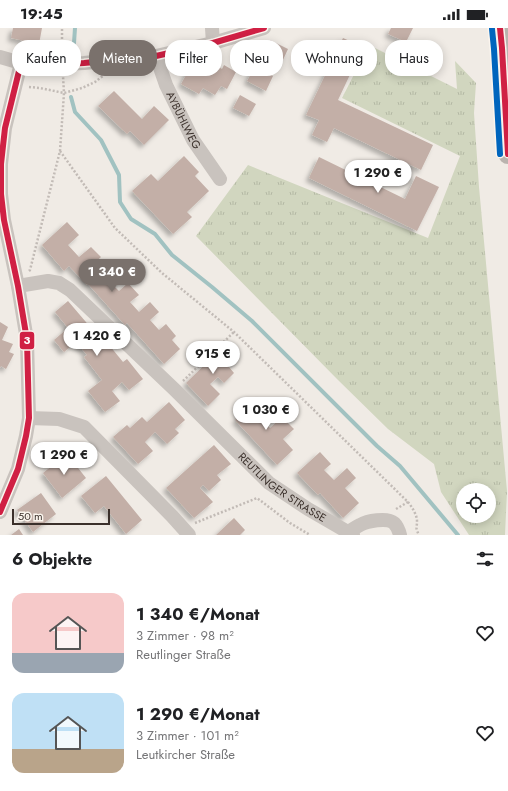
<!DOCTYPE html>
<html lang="de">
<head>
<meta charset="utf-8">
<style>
	body { margin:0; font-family:Jost,sans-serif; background:#f6f6f6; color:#202124; height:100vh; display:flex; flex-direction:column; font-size:15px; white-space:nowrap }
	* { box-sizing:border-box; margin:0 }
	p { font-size:13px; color:#757577 }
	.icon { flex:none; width:22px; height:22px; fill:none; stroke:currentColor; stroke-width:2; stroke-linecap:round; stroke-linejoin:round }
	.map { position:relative; height:507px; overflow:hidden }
	.drawer { display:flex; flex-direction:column; background:#fff; flex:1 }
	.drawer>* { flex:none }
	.guide { position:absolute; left:12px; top:12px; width:484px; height:36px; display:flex; gap:8px }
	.buttons { position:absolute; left:456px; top:455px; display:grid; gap:8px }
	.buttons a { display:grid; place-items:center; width:40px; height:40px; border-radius:50%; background:#fff; box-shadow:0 2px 10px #0003; font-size:20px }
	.scale { position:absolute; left:12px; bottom:10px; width:98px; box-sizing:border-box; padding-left:4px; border:2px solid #3b302b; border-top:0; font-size:11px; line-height:14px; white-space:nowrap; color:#3b302b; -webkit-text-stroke:3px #fbf5ee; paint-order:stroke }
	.price { position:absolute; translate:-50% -34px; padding:0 9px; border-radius:14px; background:#fff; color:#222; font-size:13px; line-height:26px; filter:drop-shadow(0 1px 2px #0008) }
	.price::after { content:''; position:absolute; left:50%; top:24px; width:12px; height:9px; margin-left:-6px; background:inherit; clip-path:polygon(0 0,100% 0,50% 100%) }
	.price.on { background:#7a716c; color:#fff }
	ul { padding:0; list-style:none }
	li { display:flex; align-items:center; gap:12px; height:100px; padding:0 12px }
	li span { display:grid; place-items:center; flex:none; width:112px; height:80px; border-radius:12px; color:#555 }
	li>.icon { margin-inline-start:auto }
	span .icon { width:48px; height:48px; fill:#fffc; stroke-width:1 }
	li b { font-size:17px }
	h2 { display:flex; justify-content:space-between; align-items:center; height:48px; padding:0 12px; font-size:17px }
	.chip { padding:0 14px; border-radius:16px; background:#fff; box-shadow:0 2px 10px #0003; font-size:14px; line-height:36px }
	.chip.on { background:#7a716c; color:#fff }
	.status { display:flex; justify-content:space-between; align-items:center; height:28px; padding:0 20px; background:#fff; direction:ltr }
	.status svg { height:11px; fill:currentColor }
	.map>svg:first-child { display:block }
	.grass { fill:url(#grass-tufts); fill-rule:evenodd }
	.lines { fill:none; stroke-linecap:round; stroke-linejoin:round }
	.stream { stroke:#a1c2c1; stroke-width:4 }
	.building { fill:#c3afa7; filter:url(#shadow) }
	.path { stroke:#c2bbb6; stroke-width:2.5; stroke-dasharray:2 2; stroke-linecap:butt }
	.minor { stroke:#c9c3be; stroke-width:14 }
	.secondary { stroke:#bab3ae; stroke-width:20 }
	.bus-1-casing { stroke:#fbf5ee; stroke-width:9 }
	.bus-2-casing { stroke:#fbf5ee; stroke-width:9 }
	.bus-1 { stroke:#d02044; stroke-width:6 }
	.bus-2 { stroke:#0065bd; stroke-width:6 }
	.labels { text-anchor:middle; stroke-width:4; stroke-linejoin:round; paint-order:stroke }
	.street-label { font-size:11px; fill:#3b302b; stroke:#fbf5ee }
	.line-badge { stroke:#fbf5ee; stroke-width:1.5 }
	.badge-label { font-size:11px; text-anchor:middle; font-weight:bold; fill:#fff }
</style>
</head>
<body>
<div class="status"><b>19:45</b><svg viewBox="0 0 49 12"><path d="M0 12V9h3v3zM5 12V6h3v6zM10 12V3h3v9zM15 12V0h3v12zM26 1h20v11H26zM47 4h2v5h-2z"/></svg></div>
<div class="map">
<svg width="508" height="507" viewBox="0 0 508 507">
	<defs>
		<pattern id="grass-tufts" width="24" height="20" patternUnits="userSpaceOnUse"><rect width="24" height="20" fill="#d1d6bf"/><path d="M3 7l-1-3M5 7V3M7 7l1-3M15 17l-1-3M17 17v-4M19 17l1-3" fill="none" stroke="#b4b8a4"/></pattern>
		<filter id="shadow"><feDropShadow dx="-3.5" dy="3.5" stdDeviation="2" flood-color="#0004"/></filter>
	</defs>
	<rect width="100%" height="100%" fill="#f0ebe5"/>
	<!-- grass -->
	<path class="grass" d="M369 17 457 61 455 33 476 55 474 85 479 159 507 463 505 507H469L441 464 434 436 388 401 338 352 196 208 248 137 428 210 460 128 342 70ZM463 462H489V488H463Z"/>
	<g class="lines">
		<!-- stream -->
		<path class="stream" d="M74 15 75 0
			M71 69 75 84 101 112 119 147 120 174 131 191 155 206 172 227 212 259 252 293 377 418 400 438 458 507"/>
	</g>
	<!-- building -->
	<path class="building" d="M13 0H42L39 16 11 10Z
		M391 0H413L406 14 388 6Z
		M343 10 363 19 338 72 433 117 421 142 334 100 327 114 312 107 319 92 306 87Z
		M270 12 288 21 281 36 263 27Z
		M194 33 212 42 215 37 222 41 224 37 236 44 227 61 221 58 215 67 203 60 199 66 181 56Z
		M255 39 273 48 266 63 247 53Z
		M114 63 142 91 154 78 169 92 144 117 130 103 127 106 98 78Z
		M240 67 256 76 249 88 233 80Z
		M184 128 199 144 195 148 209 163 187 184 192 189 173 206 132 163 151 146 158 153Z
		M319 129 405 171 416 148 439 159 417 203 309 150Z
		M67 194 79 207 68 217 79 229 91 219 101 229 91 238 99 246 110 236 120 246 111 255 119 263 128 255 139 267 130 274 139 284 150 274 159 284 150 292 159 302 166 296 176 308 172 312 180 321 164 336 127 295 125 297 88 256 87 257 69 238 64 243 42 217Z
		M68 273 103 314 105 312 123 334 127 331 143 351 129 362 122 354 112 363 120 373 105 384 88 363 102 352 84 329 87 327 76 314 64 324 54 312 68 300 55 284Z
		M0 294 8 299 2 312 13 316 9 324 14 326 6 341 1 338 0 340Z
		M226 316 239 330 229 339 234 345 224 355 218 349 210 356 220 366 208 378 186 355Z
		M260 369 272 382 262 391 270 400 282 389 294 401 283 411 293 422 277 437 235 392Z
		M169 374 185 392 175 401 179 405 167 416 155 404 145 414 153 423 138 436 113 409 127 397 130 400 142 389 147 394Z
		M214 417 231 436 217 447 221 452 209 463 203 457 200 460 213 474 194 490 166 460Z
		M320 424 331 436 324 442 334 452 347 440 356 450 345 460 359 475 343 490 320 465 318 467 297 445Z
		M67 426 86 450 62 470 43 445Z
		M106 448 142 492 126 506 104 478 95 485 81 468Z
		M41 465 56 486 33 504 17 482Z
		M234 490 245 502 240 507H216Z
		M19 501 23 507H11Z"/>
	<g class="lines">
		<!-- path -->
		<path class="path" d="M62 23V0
			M29 59 40 60 64 65 82 60 95 54 104 47
			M60 123 115 200 162 245 234 304 408 474C412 479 417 487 417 493 417 501 415 499 419 507
			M29 243 30 242 60 123 64 65 63 48
			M183 353 234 304
			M396 481 408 474
			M195 495 257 470 290 495 310 507"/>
		<!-- minor -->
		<g class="minor">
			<path d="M212 0 213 15"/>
			<path id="s1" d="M156 28 166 57 193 112 220 151"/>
			<path d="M0 29 21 35 62 36 84 35 156 28 213 15 264 0"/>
			<path id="s2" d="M18 258 48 253 59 255 70 262 174 361 269 455 308 481 353 507"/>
			<path d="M29 390 59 391 84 399 172 488 189 507"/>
			<path d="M0 484 18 441 26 408 29 390 27 312 18 258 4 192 1 166V136L5 100 21 35"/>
			<path d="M348 504C352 502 356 499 360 497 367 493 387 489 394 495 397 498 399 503 400 507"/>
		</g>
		<!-- secondary -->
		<path class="secondary" d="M500 0 502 20 508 126"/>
		<defs>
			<path id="bus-1" d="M500 0 502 20 508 126
				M0 484 18 441 26 408 29 390 27 312 18 258 4 192 1 166V136L5 100 21 35 62 36 84 35 156 28 213 15 264 0"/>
			<path id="bus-2" d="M492 1 494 21 500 126"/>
		</defs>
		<!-- bus-1 casing -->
		<use href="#bus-1" class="bus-1-casing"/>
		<!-- bus-2 casing -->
		<use href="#bus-2" class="bus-2-casing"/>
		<!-- bus-1 -->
		<use href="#bus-1" class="bus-1"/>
		<!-- bus-2 -->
		<use href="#bus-2" class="bus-2"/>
	</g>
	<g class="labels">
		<!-- street labels -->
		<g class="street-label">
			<text dy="4" stroke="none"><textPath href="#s1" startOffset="70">AYBÜHLWEG</textPath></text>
			<text dy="4" stroke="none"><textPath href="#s2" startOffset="345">REUTLINGER STRASSE</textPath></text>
		</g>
	</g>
	<rect class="line-badge" x="19" y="303" width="16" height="19" rx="4" fill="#d02044"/>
	<g class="badge-label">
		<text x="27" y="316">3</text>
	</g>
</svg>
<div class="buttons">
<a><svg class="icon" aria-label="locate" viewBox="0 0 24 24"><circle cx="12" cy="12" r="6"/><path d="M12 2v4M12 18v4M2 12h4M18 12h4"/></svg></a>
</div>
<div class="scale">50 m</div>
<b class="price" style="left:378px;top:166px">1 290 €</b>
<b class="price on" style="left:112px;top:265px">1 340 €</b>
<b class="price" style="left:97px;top:329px">1 420 €</b>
<b class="price" style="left:213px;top:347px">915 €</b>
<b class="price" style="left:266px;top:403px">1 030 €</b>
<b class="price" style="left:64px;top:448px">1 290 €</b>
<div class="guide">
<a class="chip">Kaufen</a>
<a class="chip on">Mieten</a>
<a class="chip">Filter</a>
<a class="chip">Neu</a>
<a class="chip">Wohnung</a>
<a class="chip">Haus</a>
</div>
</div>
<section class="drawer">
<h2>6 Objekte<svg class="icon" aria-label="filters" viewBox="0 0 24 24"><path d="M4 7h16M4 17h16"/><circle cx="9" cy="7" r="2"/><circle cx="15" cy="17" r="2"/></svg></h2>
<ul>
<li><span style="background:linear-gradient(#f6c9c9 75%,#9aa5b1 0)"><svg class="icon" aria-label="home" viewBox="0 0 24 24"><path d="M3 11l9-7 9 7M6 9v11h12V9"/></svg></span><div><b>1 340 €/Monat</b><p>3 Zimmer · 98 m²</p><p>Reutlinger Straße</p></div><svg class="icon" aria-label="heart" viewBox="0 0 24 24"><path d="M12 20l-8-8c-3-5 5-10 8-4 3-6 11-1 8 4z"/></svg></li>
<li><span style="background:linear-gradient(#bfe0f5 70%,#b9a48a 0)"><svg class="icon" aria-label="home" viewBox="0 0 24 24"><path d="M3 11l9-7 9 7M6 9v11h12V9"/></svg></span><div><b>1 290 €/Monat</b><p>3 Zimmer · 101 m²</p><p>Leutkircher Straße</p></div><svg class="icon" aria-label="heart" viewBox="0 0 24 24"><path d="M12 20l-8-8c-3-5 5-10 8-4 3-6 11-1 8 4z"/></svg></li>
</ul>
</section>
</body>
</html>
